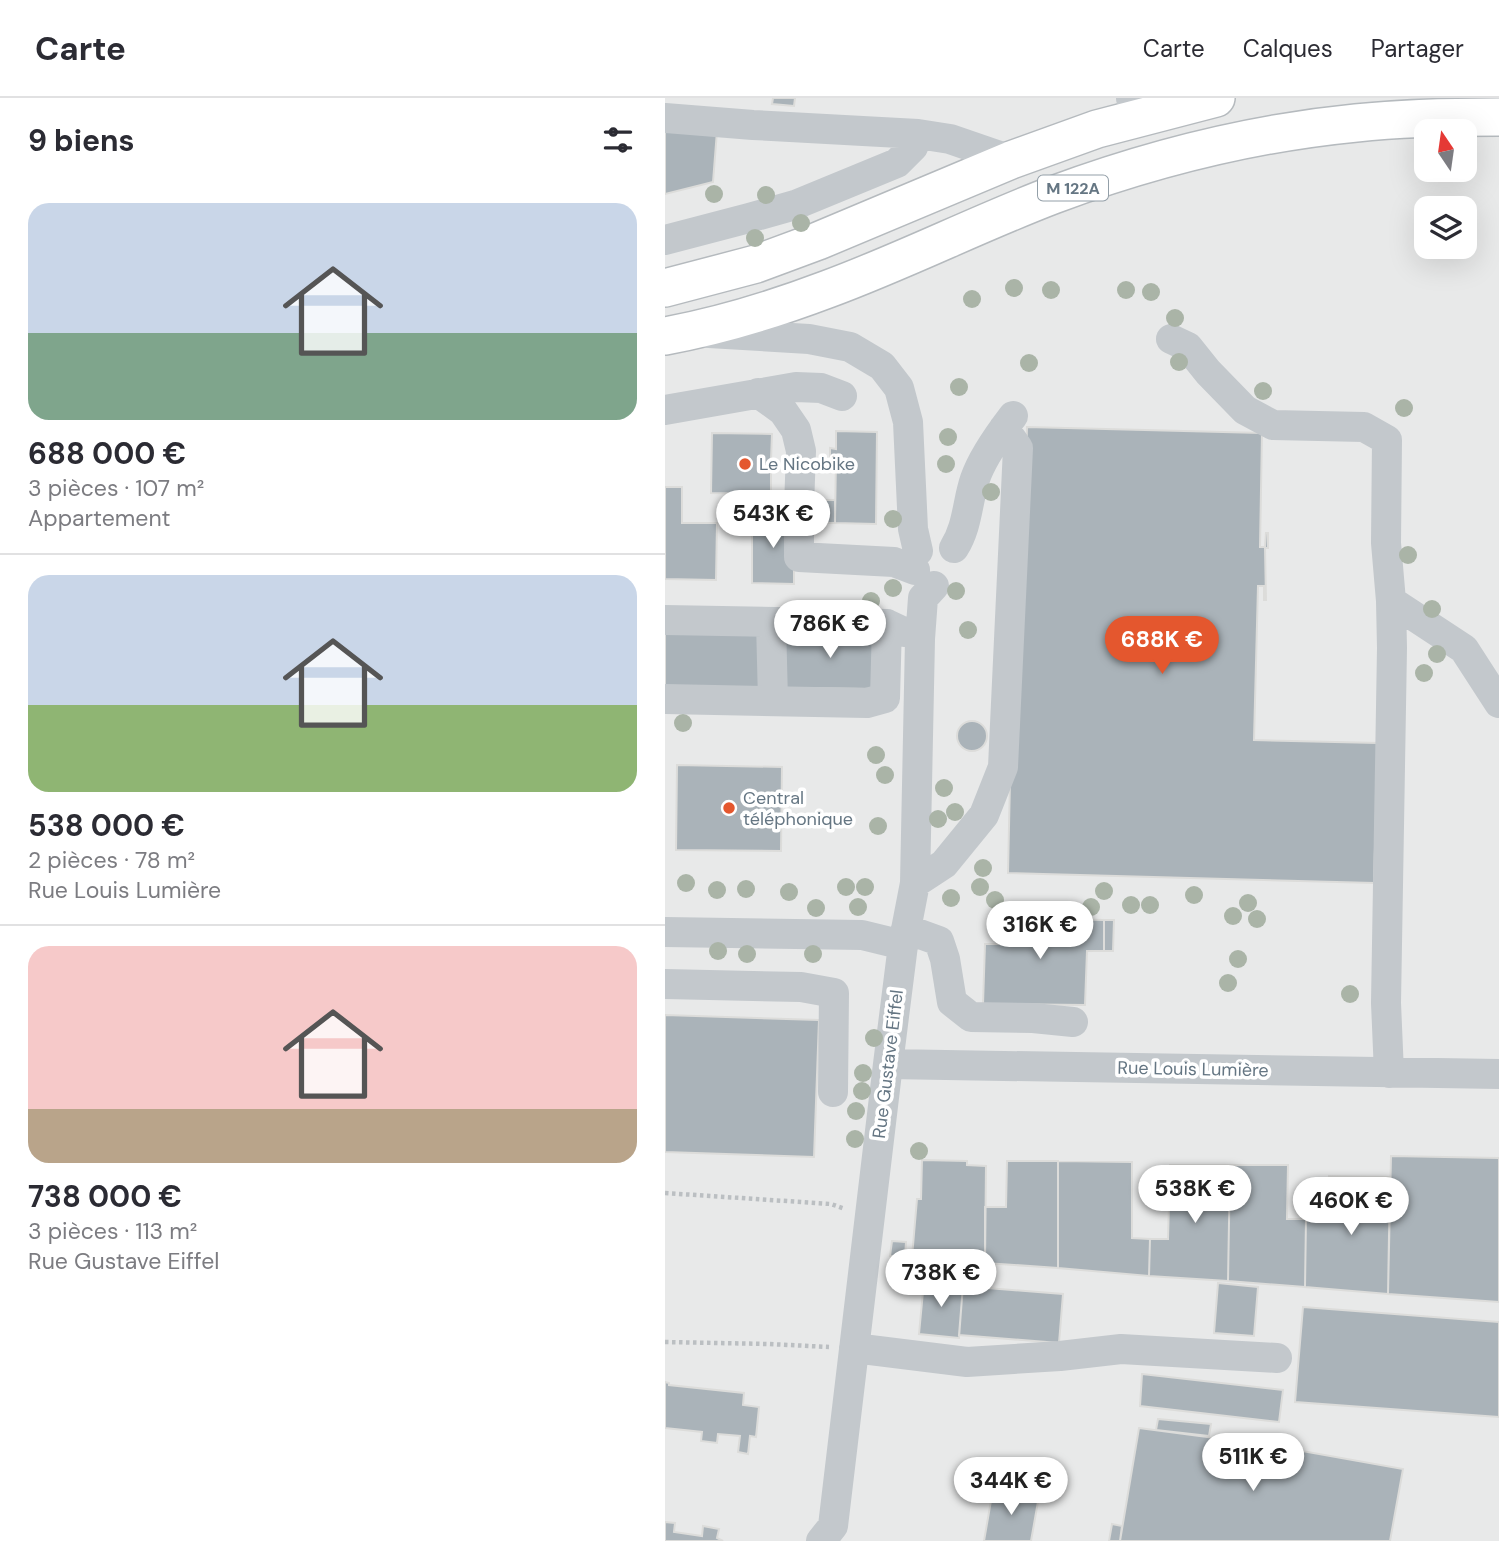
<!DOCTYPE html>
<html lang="fr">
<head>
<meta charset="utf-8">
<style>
	body { margin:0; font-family:"DM Sans",sans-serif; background:#f7f7f7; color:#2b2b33; height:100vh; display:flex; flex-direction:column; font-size:26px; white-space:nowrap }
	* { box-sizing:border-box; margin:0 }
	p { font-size:23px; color:#7c7c81 }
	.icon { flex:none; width:38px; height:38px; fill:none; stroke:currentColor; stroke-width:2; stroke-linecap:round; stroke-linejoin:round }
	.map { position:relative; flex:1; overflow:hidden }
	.side { display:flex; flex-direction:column; background:#fff; width:665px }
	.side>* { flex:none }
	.needle { width:46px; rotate:347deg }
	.fabs { position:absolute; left:749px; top:21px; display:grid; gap:14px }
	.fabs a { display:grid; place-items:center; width:63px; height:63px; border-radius:14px; background:#fff; box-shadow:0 7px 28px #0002; font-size:35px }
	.price { position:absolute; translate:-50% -60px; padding:0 16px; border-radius:24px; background:#fff; color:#222; font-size:23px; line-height:46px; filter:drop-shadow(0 2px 4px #0008) }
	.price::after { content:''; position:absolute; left:50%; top:42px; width:21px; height:16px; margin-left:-10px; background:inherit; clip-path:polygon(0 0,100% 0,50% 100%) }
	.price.on { background:#e4572e; color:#fff }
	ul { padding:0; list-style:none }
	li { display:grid; align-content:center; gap:14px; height:371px; padding:0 28px }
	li+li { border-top:2px solid #e1e1e2 }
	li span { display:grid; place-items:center; height:217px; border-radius:21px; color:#555 }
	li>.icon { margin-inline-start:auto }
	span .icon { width:126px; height:126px; fill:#fffc; stroke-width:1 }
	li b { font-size:30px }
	h2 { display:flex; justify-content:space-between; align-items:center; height:84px; padding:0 28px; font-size:30px }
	header { display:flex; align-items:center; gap:42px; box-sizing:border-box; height:98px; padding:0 35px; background:#fff; border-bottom:2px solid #e1e1e2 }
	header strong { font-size:33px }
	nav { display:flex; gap:38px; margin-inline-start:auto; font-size:24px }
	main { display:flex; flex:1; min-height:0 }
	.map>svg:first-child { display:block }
	.built { fill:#e8e9e9; fill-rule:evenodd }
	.building { fill:#aab3b9; stroke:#dcdcda; stroke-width:2 }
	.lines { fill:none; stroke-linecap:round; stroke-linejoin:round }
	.major-casing { stroke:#b5babe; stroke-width:40 }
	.path { stroke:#bbbfc2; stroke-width:4.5; stroke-dasharray:3.5 3.5; stroke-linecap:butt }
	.minor { stroke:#c3c8cc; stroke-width:30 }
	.major { stroke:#fff; stroke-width:37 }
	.tree { fill:#aab4a7 }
	.poi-dot { fill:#e4572e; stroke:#fff; stroke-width:2.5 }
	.labels { text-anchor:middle; stroke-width:7; stroke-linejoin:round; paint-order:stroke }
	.shield { fill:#fff; stroke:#939fa8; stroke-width:2 }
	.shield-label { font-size:16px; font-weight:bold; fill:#657683 }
	.poi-label { font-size:18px; fill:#657683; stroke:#fff; text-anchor:start }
	.street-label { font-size:18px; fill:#657683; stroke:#fff }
</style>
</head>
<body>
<header>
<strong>Carte</strong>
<nav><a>Carte</a><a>Calques</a><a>Partager</a></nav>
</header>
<main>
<section class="side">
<h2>9 biens<svg class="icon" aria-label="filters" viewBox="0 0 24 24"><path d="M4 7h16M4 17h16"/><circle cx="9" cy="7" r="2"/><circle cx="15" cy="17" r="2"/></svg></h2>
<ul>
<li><span style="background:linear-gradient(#c9d6e8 60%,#7fa58c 0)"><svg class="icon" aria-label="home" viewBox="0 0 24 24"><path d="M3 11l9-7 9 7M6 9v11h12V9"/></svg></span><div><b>688 000 €</b><p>3 pièces · 107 m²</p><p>Appartement</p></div></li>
<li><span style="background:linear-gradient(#c9d6e8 60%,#8fb573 0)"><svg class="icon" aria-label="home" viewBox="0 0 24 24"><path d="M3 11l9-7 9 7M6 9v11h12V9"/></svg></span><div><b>538 000 €</b><p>2 pièces · 78 m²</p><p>Rue Louis Lumière</p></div></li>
<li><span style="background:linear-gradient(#f6c9c9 75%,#b9a48a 0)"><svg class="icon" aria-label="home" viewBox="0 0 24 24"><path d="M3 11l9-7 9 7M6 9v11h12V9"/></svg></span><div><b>738 000 €</b><p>3 pièces · 113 m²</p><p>Rue Gustave Eiffel</p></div></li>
</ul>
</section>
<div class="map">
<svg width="834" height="1443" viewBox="0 0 834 1443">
	<rect width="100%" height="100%" fill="#fafaf8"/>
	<!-- built -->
	<path class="built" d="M0 0H834V1443H0ZM761 33H800V72H761ZM761 110H800V149H761Z"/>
	<!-- building -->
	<path class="building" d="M108 0H130L129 8 107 6Z
		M0 28 52 33 48 84 0 96Z
		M362 329 597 335 595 449H600L601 435H603V450H600L601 502H599V488H593L589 642 713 645 709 785 343 775 346 636 353 635Z
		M171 333 212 334 211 426 170 425 171 358H165V350L171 351Z
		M47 335 107 336 106 362 113 363V370H106V396L46 395Z
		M0 389H17V425H52L51 482 0 481Z
		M158 402H170V425H158Z
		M87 418H129V486L87 485Z
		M0 532 96 534 95 590 0 588Z
		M119 533 211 535V591L118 590Z
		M292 638a15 15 0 1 1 30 0a15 15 0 1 1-30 0Z
		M12 667 117 669 116 753 11 752Z
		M333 820 439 822V853H422L420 907 318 906 320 846H333Z
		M439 822H449L448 853H439Z
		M0 917 154 922 149 1059 0 1054Z
		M726 1058 834 1060V1204L723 1196Z
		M257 1062 302 1063V1067L321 1068 320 1165 247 1159 252 1101H256Z
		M342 1063H393V1170L320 1165V1109H341Z
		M393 1063 467 1064V1140L485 1141 484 1178 393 1170Z
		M505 1067H565L563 1183 484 1178 485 1141H503Z
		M565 1067H623L622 1121H641L640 1189 563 1183Z
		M664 1078 725 1079 723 1196 640 1189 641 1121H663Z
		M227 1143 241 1144 240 1159 225 1158Z
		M259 1183 298 1186 294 1240 254 1236Z
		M553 1185 593 1189 589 1238 549 1235Z
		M298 1188 398 1196 394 1245 294 1237Z
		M638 1209 834 1224V1319L630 1304Z
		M477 1276 618 1292 614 1324 475 1308Z
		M0 1284 4 1285V1287L79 1295 78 1307 94 1309 91 1339 85 1338 83 1356 73 1354 75 1338 53 1336 52 1345 36 1343 37 1334 0 1330Z
		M493 1321 546 1326 544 1338 491 1332Z
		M474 1330 603 1347 738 1371 725 1443H455Z
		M328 1391 374 1398 366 1443H319Z
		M0 1424 10 1425 9 1434 37 1438 38 1428 54 1431 52 1440 58 1443H0Z
		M447 1426 457 1428 455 1443H444Z"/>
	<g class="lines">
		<defs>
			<path id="major" d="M0 190 91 166 153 143 346 62 432 31 551 0
				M0 238C55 228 110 211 163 191 239 163 312 126 388 97 485 61 588 35 691 25 738 20 786 19 834 19"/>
		</defs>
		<!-- major casing -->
		<use href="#major" class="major-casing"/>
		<!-- path -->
		<path class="path" d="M0 1095 166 1106 180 1111
			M0 1244 104 1246 164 1249"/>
		<!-- minor -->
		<path class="minor" d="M466 0 516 5
			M0 20 88 27 253 36 285 41 346 62
			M0 142 84 120 130 107 232 65 248 49 253 36
			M44 235 144 241 185 249 217 268 234 290 243 324 248 431 253 453
			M506 241 523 249 543 274 580 312 608 327 699 329 722 342 721 445 726 503 727 550 721 905 724 975
			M93 295 118 313 131 332 136 353 134 409V459L229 464 250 472
			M0 312 131 289 156 290 177 298
			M289 450C303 428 302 404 310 381 317 360 335 335 348 318
			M726 503 799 551 834 605
			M0 522 222 526 239 534
			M106 524 108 603
			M0 601 202 605 220 600 222 526
			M250 785 279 766 319 717 338 669 353 350 339 330
			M241 831 274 843 280 861 287 904 306 919 368 920 408 924
			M0 834 197 837 238 847
			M0 886 136 889 169 895 168 994
			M223 966 834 976
			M189 1250 302 1264 395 1258 456 1251 612 1260
			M156 1443 168 1428 223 966 238 847 250 785 255 541 258 500 269 488"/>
		<!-- major -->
		<use href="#major" class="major"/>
	</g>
	<!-- trees -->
	<g class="tree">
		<circle cx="49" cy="96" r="9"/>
		<circle cx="101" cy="97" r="9"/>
		<circle cx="136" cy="125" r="9"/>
		<circle cx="90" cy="140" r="9"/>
		<circle cx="349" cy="190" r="9"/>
		<circle cx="386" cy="192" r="9"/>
		<circle cx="461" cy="192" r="9"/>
		<circle cx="486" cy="194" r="9"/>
		<circle cx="307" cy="201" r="9"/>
		<circle cx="510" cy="220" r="9"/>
		<circle cx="514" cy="264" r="9"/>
		<circle cx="364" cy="265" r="9"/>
		<circle cx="294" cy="289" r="9"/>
		<circle cx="598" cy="293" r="9"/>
		<circle cx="739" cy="310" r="9"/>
		<circle cx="283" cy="339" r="9"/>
		<circle cx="281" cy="366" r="9"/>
		<circle cx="326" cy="394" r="9"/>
		<circle cx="228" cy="421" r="9"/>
		<circle cx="743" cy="457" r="9"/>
		<circle cx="228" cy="490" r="9"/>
		<circle cx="291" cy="493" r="9"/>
		<circle cx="206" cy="503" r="9"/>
		<circle cx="767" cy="511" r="9"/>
		<circle cx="303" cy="532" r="9"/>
		<circle cx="772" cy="556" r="9"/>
		<circle cx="759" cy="575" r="9"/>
		<circle cx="18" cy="625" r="9"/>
		<circle cx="211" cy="657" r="9"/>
		<circle cx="220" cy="677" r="9"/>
		<circle cx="279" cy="690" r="9"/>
		<circle cx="290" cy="714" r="9"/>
		<circle cx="273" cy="721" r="9"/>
		<circle cx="213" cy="728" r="9"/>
		<circle cx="318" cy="770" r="9"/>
		<circle cx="21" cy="785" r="9"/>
		<circle cx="181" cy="789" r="9"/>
		<circle cx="200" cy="789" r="9"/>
		<circle cx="315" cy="789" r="9"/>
		<circle cx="81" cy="791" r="9"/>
		<circle cx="52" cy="792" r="9"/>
		<circle cx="439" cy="793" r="9"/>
		<circle cx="124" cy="794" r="9"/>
		<circle cx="529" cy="797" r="9"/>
		<circle cx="286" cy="800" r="9"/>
		<circle cx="330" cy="802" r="9"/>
		<circle cx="583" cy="805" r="9"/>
		<circle cx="466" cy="807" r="9"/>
		<circle cx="485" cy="807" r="9"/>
		<circle cx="193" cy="809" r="9"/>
		<circle cx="426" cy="809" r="9"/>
		<circle cx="151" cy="810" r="9"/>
		<circle cx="568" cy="818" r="9"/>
		<circle cx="592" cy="821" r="9"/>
		<circle cx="53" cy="853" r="9"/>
		<circle cx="82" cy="856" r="9"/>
		<circle cx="148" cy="856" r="9"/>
		<circle cx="573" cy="861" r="9"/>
		<circle cx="563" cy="885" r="9"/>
		<circle cx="685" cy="896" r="9"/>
		<circle cx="209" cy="940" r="9"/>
		<circle cx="198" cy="975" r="9"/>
		<circle cx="197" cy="993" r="9"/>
		<circle cx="191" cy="1013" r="9"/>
		<circle cx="190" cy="1041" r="9"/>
		<circle cx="254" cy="1053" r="9"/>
	</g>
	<!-- markers -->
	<g class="poi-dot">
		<circle cx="80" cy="366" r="7"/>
		<circle cx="64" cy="710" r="7"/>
	</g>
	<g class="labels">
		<!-- shield labels -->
		<rect class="shield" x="373" y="77.5" width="70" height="25" rx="5"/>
		<g class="shield-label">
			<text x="408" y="96">M 122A</text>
		</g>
		<!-- poi labels -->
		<g class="poi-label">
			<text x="94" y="372">Le Nicobike</text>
			<text x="78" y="706">Central<tspan x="78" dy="21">téléphonique</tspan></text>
		</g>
		<!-- street labels -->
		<g class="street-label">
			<text transform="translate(223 966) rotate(-83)" y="6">Rue Gustave Eiffel</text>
			<text transform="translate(528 971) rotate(1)" y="6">Rue Louis Lumière</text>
		</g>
	</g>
</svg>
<div class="fabs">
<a><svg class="needle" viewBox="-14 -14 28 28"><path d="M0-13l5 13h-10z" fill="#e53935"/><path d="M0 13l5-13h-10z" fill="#7c7c81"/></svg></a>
<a><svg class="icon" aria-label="layers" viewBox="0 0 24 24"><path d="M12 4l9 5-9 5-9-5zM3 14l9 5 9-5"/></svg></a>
</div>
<b class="price" style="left:108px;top:452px">543K €</b>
<b class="price" style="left:165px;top:562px">786K €</b>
<b class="price on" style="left:497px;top:578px">688K €</b>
<b class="price" style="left:375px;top:863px">316K €</b>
<b class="price" style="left:530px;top:1127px">538K €</b>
<b class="price" style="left:686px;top:1139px">460K €</b>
<b class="price" style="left:276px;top:1211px">738K €</b>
<b class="price" style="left:588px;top:1395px">511K €</b>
<b class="price" style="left:346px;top:1419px">344K €</b>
</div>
</main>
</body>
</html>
